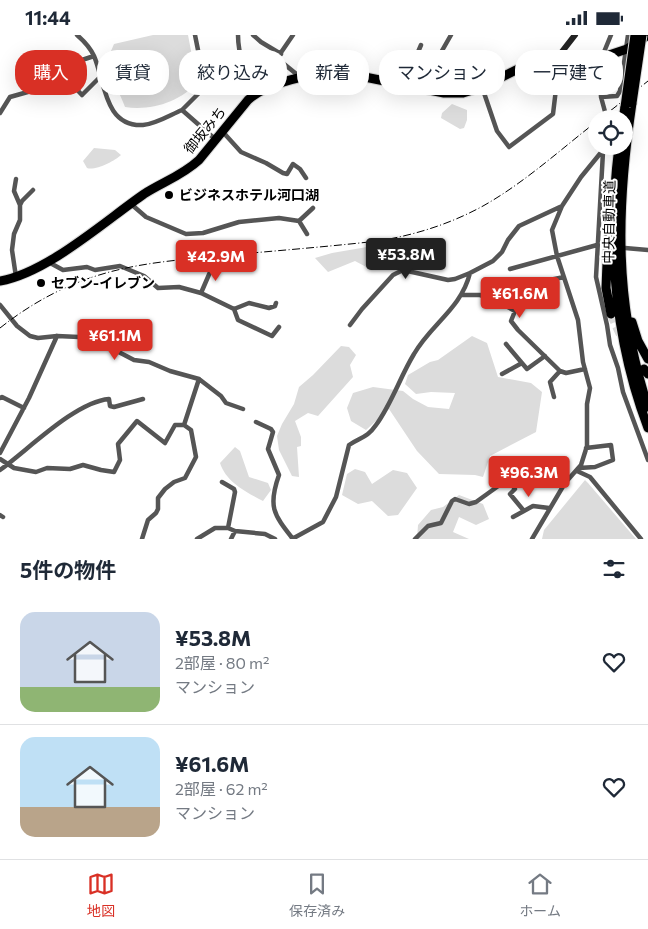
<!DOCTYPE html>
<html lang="ja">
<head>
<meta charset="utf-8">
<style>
	body { margin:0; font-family:Commissioner,"Noto Sans JP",sans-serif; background:#f6f6f7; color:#1f2937; height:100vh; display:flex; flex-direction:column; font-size:19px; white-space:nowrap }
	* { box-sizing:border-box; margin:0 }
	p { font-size:16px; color:#747a83 }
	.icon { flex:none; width:28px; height:28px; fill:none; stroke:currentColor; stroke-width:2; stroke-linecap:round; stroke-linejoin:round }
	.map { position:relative; height:504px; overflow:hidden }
	.sheet { display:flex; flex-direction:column; background:#fff; flex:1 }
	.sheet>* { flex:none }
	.guide { position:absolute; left:15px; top:15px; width:619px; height:45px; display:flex; gap:10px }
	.fabs { position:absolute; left:588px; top:75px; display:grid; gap:10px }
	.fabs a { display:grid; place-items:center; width:45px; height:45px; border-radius:50%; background:#fff; box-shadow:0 5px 20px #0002; font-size:25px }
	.price { position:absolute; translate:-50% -42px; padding:0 11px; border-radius:5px; background:#d93025; color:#fff; font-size:16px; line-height:32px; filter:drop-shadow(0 1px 2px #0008) }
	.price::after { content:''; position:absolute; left:50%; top:30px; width:15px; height:11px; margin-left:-8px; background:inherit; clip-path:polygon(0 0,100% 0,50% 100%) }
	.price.current { background:#222; color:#fff }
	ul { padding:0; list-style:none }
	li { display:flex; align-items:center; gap:15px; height:125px; padding:0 20px }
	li+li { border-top:1px solid #e0e1e3 }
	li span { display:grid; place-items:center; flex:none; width:140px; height:100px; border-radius:15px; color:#555 }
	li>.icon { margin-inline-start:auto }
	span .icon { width:60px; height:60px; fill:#fffc; stroke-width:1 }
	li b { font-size:21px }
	h2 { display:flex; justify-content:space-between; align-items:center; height:60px; padding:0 20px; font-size:21px }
	.chip { padding:0 18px; border-radius:20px; background:#fff; box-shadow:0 5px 20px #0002; font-size:18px; line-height:45px }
	.chip.current { background:#d93025; color:#fff }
	.status { display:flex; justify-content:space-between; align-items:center; height:35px; padding:0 25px; background:#fff; direction:ltr }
	.status svg { height:14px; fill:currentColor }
	.tabs { display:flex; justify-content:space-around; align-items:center; height:70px; border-top:1px solid #e0e1e3; background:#fff; font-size:14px; color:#747a83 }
	.tabs a { display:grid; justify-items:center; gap:2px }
	.tabs .current { color:#d93025 }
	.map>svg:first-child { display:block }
	.green { fill:#dcdcdc }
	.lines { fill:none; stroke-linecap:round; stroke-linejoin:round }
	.highway-tunnel { stroke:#d9d9d9; stroke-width:9; stroke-dasharray:9 4.5; stroke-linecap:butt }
	.highway-casing { stroke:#dbdbdb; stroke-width:11 }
	.street { stroke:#555; stroke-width:4.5 }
	.secondary { stroke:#222; stroke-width:6 }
	.highway { stroke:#000; stroke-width:9 }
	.rail { stroke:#000; stroke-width:1; stroke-dasharray:8 2.5 1 2.5; stroke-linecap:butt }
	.highway-bridge-casing { stroke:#dbdbdb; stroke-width:11; stroke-linecap:butt }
	.highway-bridge { stroke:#000; stroke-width:9 }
	.poi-dot { fill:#000; stroke:#fff; stroke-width:2 }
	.labels { text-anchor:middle; stroke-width:4; stroke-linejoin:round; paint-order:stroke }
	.street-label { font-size:14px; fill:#000; stroke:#fff }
	.poi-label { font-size:14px; font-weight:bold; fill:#000; stroke:#fff; text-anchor:start }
</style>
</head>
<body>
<div class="status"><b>11:44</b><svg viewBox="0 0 49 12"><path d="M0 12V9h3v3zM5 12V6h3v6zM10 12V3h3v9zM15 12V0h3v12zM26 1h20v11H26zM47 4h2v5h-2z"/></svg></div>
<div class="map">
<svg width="648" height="504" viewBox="0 0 648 504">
	<rect width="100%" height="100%" fill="#fff"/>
	<!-- green -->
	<path class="green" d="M153 0H188L197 47C181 67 151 76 125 72 121 61 110 42 115 31L111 16 114 9Z
		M452 69 467 75V85L464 93 460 94 441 83 442 78Z
		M94 113 115 115 121 120C115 126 95 136 87 133L83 126Z
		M411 209 420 216 419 230 394 234 386 232 370 234 355 226 328 237 315 223 332 218 367 212 376 218 396 225Z
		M472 301 487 308 498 342 531 348 542 357 536 397 490 421 483 442 475 440 439 439 417 416 389 374 366 395 351 386 347 373 353 358 373 352 403 356 413 364 428 372 449 374 455 358 431 357 416 359 405 349 408 340 430 327 438 325Z
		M341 311 349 312 356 320 350 330 353 342 318 381 308 378 295 386 301 402V411L297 412 299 442 292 441 279 415 277 401 282 389 294 369 299 352 313 340Z
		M235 412 240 416 249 442 268 448 271 455 263 466C246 457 226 447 220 428Z
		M355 434 365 437 372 449 393 435 407 438 417 453 398 480 388 481 372 466 358 469 342 460 347 439Z
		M585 445 588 448 636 504H542L544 495Z
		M459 460 483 469 489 484 476 490 459 482 453 497 469 504H417L418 490 431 475 443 472Z"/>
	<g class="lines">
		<!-- highway-tunnel -->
		<path class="highway-tunnel" d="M611 279 622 303"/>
		<defs>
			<path id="highway" d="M632 68C616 175 614 268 648 372
				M623 84 625 72
				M619 111C607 206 614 303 648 393
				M608 203 606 253 611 279
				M0 246C47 238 105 186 144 159 163 147 183 140 199 125L248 65C267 47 314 38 340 37L444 58H463L482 52 520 33 554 27 603 22 627 14 648 0
				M632 287 638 306 648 324
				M644 334 648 339"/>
		</defs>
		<!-- highway casing -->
		<use href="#highway" class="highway-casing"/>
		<!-- street -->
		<path class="street" d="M77 0C84 6 90 12 94 21 105 46 104 92 143 90 156 89 170 80 182 75L215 104
			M238 0C238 21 246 39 256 58L258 51 293 0
			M253 0 261 7 281 19
			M421 10 418 17 437 29 438 32 435 56
			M604 17 611 0
			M278 24 300 42
			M435 28 451 0
			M64 41 82 60 100 42
			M482 52 497 96 509 112 553 79 556 54 554 28
			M601 62 600 37 602 26
			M182 75 210 47 200 25 195 0
			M0 78 10 62 56 49 82 25 94 21
			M607 84 601 62 617 61 620 56 628 0
			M222 96 241 117 266 128 283 138 287 139 293 129 300 134 306 143
			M603 117 596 242 607 290 610 310 618 333 623 357 648 425
			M131 169 146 182 186 199 203 198 239 187 279 183 299 186 307 199
			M20 170 22 166 33 155
			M299 186 313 173
			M625 213 648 215
			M50 226 52 229 63 235 87 232 95 235 101 234 120 231 144 241 158 253 179 252 201 258 234 274 238 285 272 301 279 292
			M510 234 597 210
			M16 242 12 215 14 199 20 185V170L14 156 16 144
			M201 258 214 228
			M461 260H480L495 265 515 276 526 250 564 242
			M0 270 17 291 30 301 38 303 57 301 79 302 93 306 111 313 134 325 149 327 170 336 199 344 221 361 226 368 243 374
			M234 274 249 268 269 273 275 271 276 268
			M515 276 511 286 518 295 560 336
			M350 290 362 274 393 240 403 235 448 245 455 244 470 238
			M506 309 527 334 545 321
			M502 339 522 328
			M554 362 550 347 560 336 566 338 585 334
			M0 363 2 362 24 373
			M256 387 271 394 273 397 268 414 279 440C268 471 273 479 293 504
			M184 390 199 344
			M0 418 29 363 57 301
			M0 424 14 433 36 437 47 433 70 434 83 430 101 435 114 437 120 425 118 409 137 386 165 408 175 390H184L191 395 196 422 185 443 174 447 165 454 158 463V474L156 478 148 485 142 504
			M579 433 595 432 613 425 611 410 586 413
			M0 435C28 415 75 367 109 364L110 371 114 372 143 364
			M577 436 590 442 641 504
			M509 446 515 454 510 459 524 476
			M222 447 234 454 235 457 228 493
			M0 480 3 482
			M513 482 533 471 549 473
			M197 504 215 493H228L235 496 265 499 275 504
			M231 504 235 496
			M292 504 323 487 336 462 349 410C361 402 367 403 376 390 392 368 400 342 414 319 431 289 461 274 470 238L493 226 502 217 508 205 519 191 562 171
			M415 504 428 491 441 488 452 466 455 464 469 469 476 467 501 449 509 446 542 430 565 448
			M532 504 565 448 581 430 587 411V369L590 353 583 327 578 285 557 221 552 195 562 171 581 142 603 115 604 111"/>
		<!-- secondary -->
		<path class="secondary" d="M554 27 575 0"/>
		<!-- highway -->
		<use href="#highway" class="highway"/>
		<!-- rail -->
		<path class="rail" d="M600 84 648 46
			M0 293C29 270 61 252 96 241 136 228 178 225 219 221 272 216 325 212 378 206 415 200 450 189 483 171 524 148 560 115 596 87"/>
		<defs>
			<path id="highway-bridge" d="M632 68 642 0
				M625 72 635 0"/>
		</defs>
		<!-- highway-bridge casing -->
		<use href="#highway-bridge" class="highway-bridge-casing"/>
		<!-- highway-bridge -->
		<use href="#highway-bridge" class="highway-bridge"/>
	</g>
	<!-- markers -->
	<g class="poi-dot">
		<circle cx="169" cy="160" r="5"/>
		<circle cx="41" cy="248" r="5"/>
	</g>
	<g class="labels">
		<!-- street labels -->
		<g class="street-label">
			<text transform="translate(205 95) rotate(-50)" y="5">御坂みち</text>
			<text transform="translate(609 187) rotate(-89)" y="5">中央自動車道</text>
		</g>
		<!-- poi labels -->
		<g class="poi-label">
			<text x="179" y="165">ビジネスホテル河口湖</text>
			<text x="51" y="253">セブン-イレブン</text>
		</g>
	</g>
</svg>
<div class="fabs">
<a><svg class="icon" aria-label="locate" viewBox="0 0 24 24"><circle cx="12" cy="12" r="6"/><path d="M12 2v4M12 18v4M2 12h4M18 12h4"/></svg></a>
</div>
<b class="price current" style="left:406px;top:245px">¥53.8M</b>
<b class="price" style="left:216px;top:247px">¥42.9M</b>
<b class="price" style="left:520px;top:284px">¥61.6M</b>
<b class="price" style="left:115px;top:326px">¥61.1M</b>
<b class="price" style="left:529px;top:463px">¥96.3M</b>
<div class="guide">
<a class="chip current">購入</a>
<a class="chip">賃貸</a>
<a class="chip">絞り込み</a>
<a class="chip">新着</a>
<a class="chip">マンション</a>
<a class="chip">一戸建て</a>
</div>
</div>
<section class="sheet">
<h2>5件の物件<svg class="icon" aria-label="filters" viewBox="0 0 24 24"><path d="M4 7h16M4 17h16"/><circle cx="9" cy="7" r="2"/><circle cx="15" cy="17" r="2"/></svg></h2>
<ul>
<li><span style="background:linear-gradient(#c9d6e8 75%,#8fb573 0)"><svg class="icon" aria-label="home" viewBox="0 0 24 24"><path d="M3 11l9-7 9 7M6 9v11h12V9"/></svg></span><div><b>¥53.8M</b><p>2部屋 · 80 m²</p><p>マンション</p></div><svg class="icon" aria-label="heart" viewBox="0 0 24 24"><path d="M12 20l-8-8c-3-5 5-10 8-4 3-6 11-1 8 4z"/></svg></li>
<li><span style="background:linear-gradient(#bfe0f5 70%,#b9a48a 0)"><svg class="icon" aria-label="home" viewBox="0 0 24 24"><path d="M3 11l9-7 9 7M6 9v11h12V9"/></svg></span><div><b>¥61.6M</b><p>2部屋 · 62 m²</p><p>マンション</p></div><svg class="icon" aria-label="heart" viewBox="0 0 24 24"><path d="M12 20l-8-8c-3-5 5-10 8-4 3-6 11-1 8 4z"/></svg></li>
</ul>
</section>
<nav class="tabs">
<a class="current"><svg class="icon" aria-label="map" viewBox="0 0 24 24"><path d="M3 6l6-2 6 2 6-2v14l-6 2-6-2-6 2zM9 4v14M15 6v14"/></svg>地図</a>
<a><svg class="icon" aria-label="saved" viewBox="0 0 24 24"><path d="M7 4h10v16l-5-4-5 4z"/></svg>保存済み</a>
<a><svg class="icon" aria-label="home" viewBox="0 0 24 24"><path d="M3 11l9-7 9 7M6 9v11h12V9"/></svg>ホーム</a>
</nav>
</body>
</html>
